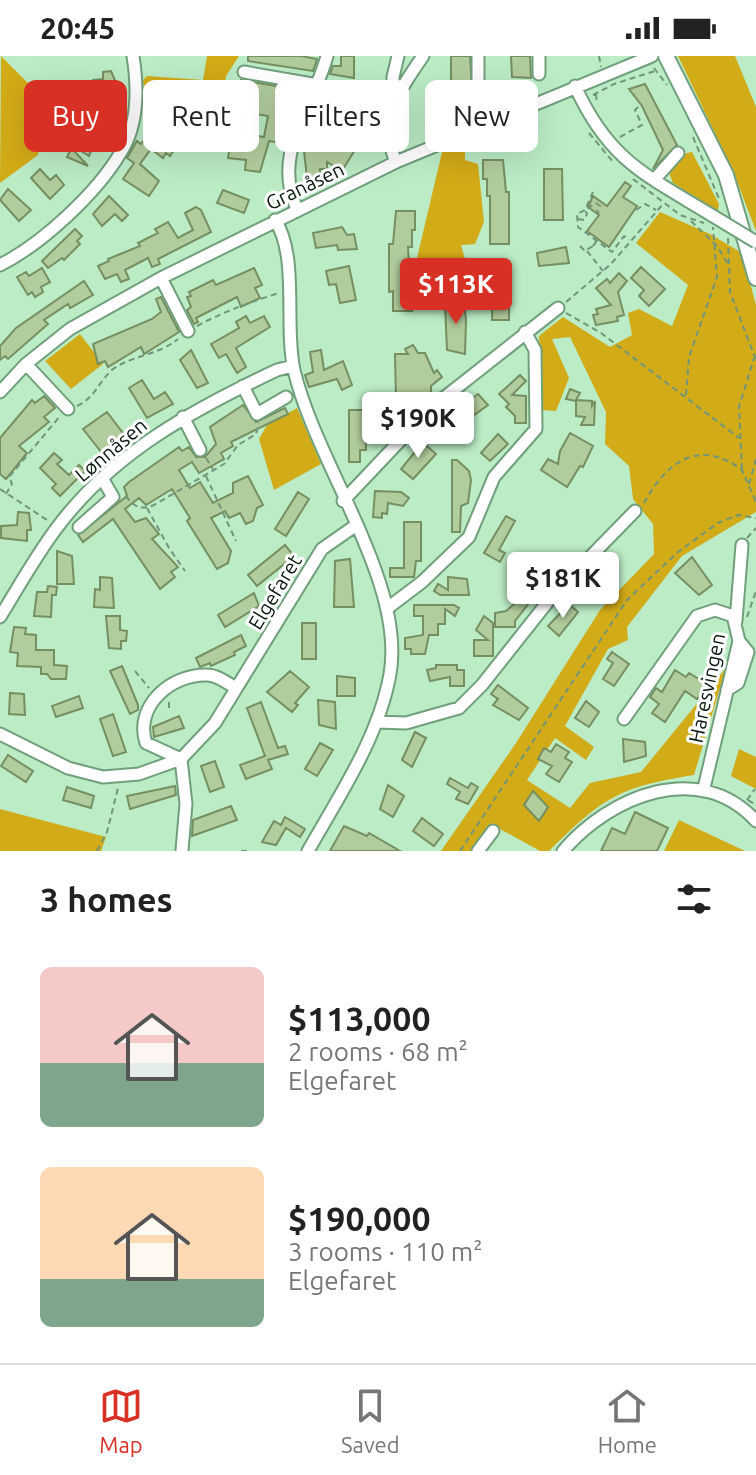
<!DOCTYPE html>
<html lang="en">
<head>
<meta charset="utf-8">
<style>
	body { margin:0; font-family:Ubuntu,sans-serif; background:#f6f6f6; color:#222; height:100vh; display:flex; flex-direction:column; font-size:30px; white-space:nowrap }
	* { box-sizing:border-box; margin:0 }
	p { font-size:26px; color:#767676 }
	.icon { flex:none; width:44px; height:44px; fill:none; stroke:currentColor; stroke-width:2; stroke-linecap:round; stroke-linejoin:round }
	.map { position:relative; height:795px; overflow:hidden }
	.side { display:flex; flex-direction:column; background:#fff; flex:1 }
	.side>* { flex:none }
	.hud { position:absolute; left:24px; top:24px; width:708px; height:72px; display:flex; gap:16px }
	.price { position:absolute; translate:-50% -68px; padding:0 18px; border-radius:8px; background:#fff; color:#222; font-size:26px; line-height:52px; filter:drop-shadow(0 2px 4px #0008) }
	.price::after { content:''; position:absolute; left:50%; top:48px; width:24px; height:18px; margin-left:-12px; background:inherit; clip-path:polygon(0 0,100% 0,50% 100%) }
	.price.on { background:#d93025; color:#fff }
	ul { padding:0; list-style:none }
	li { display:flex; align-items:center; gap:24px; height:200px; padding:0 40px }
	li span { display:grid; place-items:center; flex:none; width:224px; height:160px; border-radius:12px; color:#555 }
	li>.icon { margin-inline-start:auto }
	span .icon { width:96px; height:96px; fill:#fffc; stroke-width:1 }
	li b { font-size:34px }
	h2 { display:flex; justify-content:space-between; align-items:center; height:96px; padding:0 40px; font-size:34px }
	.tag { padding:0 28px; border-radius:12px; background:#fff; box-shadow:0 8px 32px #0002; font-size:28px; line-height:72px }
	.tag.on { background:#d93025; color:#fff }
	.status { display:flex; justify-content:space-between; align-items:center; height:56px; padding:0 40px; background:#fff; direction:ltr }
	.status svg { height:22px; fill:currentColor }
	.tabs { display:flex; justify-content:space-around; align-items:center; height:112px; border-top:2px solid #e0e0e0; background:#fff; font-size:22px; color:#767676 }
	.tabs a { display:grid; justify-items:center; gap:4px }
	.tabs .on { color:#d93025 }
	.map>svg:first-child { display:block }
	.green { fill:#d2ab18 }
	.building { fill:#b2cd9d; stroke:#758f60; stroke-width:2; fill-rule:evenodd }
	.lines { fill:none; stroke-linecap:round; stroke-linejoin:round }
	.minor-casing { stroke:#709f7c; stroke-width:15 }
	.major-casing { stroke:#709f7c; stroke-width:18 }
	.path { stroke:#719579; stroke-width:2; stroke-dasharray:6 4; stroke-linecap:butt }
	.minor { stroke:#fff; stroke-width:11 }
	.major { stroke:#fff; stroke-width:14 }
	.minor-bridge-casing { stroke:#709f7c; stroke-width:15; stroke-linecap:butt }
	.path-bridge { stroke:#719579; stroke-width:2; stroke-dasharray:6 4; stroke-linecap:butt }
	.minor-bridge { stroke:#fff; stroke-width:11 }
	.labels { text-anchor:middle; stroke-width:6; stroke-linejoin:round; paint-order:stroke }
	.street-label { font-size:20px; fill:#06180b; stroke:#fff }
</style>
</head>
<body>
<div class="status"><b>20:45</b><svg viewBox="0 0 49 12"><path d="M0 12V9h3v3zM5 12V6h3v6zM10 12V3h3v9zM15 12V0h3v12zM26 1h20v11H26zM47 4h2v5h-2z"/></svg></div>
<div class="map">
<svg width="756" height="795" viewBox="0 0 756 795">
	<rect width="100%" height="100%" fill="#bbecc6"/>
	<!-- green -->
	<path class="green" d="M1 0 47 46 38 99 0 127Z
		M207 0H239L226 20 218 72 147 62 143 24 147 20 203 24Z
		M678 0H735L756 51V175L733 115Z
		M456 85 465 87V104L478 108 484 166 475 188 461 189 465 203 437 237 436 248 423 251 417 247 413 219 443 92Z
		M692 96 719 148 718 155 673 127 668 114 682 98Z
		M660 156 710 178 742 197 756 249V456L682 500 627 571 628 584 608 593 565 670 594 691 586 704 555 682 527 724 570 752 590 727 641 716 726 612 694 719C618 731 603 742 549 795H540L491 768 473 795H441L516 687 600 554 654 498 653 468 633 443 629 410 605 388 606 356 570 281 552 283 569 322 556 355 542 354 539 280 563 261 610 291 632 279 628 257 639 253 672 270 688 229 636 187Z
		M80 278 103 308 71 333 45 305Z
		M297 352 321 408 274 434 259 383 267 369Z
		M739 693 756 701V733L731 720Z
		M0 753 106 781 101 795H0Z
		M679 764 745 795H664Z"/>
	<!-- building -->
	<path class="building" d="M248 0H301L317 3 313 15 248 5Z
		M341 0H354V22L330 18 333 10H341Z
		M451 0H470L473 47 451 46Z
		M511 0H530L531 22 512 21Z
		M111 15 116 27 117 64 114 69 102 70 100 37 92 38 91 29 93 24 103 23V16Z
		M241 24 305 35 300 45 285 42 281 70 286 71 283 87 269 85 260 116 245 114 246 104 228 102 233 72 223 70 225 61 228 44 237 46ZM249 57 268 60 264 81 245 78Z
		M645 28 677 89 653 113 663 94 642 50 629 33Z
		M339 34 356 36 359 43H367L368 69H356V82L361 84 342 115 327 106V113H320V122H307L303 86 312 81V68H324V88L331 92 339 89 348 71H340Z
		M152 73 164 78 177 90 170 100 166 97 163 102 151 93 140 108 159 125 149 140 123 123 134 107 127 102 135 88 137 85 141 88Z
		M67 77 93 90 89 100 78 93 75 96 88 110 67 101 70 95 61 90Z
		M483 104H503L506 136H509V188H490V140H487V123H483Z
		M40 113 50 124 56 119 64 129 50 143 31 122Z
		M544 113H562L563 164H544Z
		M625 126 631 130 623 141 637 150 609 191 587 175 599 159 588 151 593 140 607 150Z
		M8 133 31 154 19 165 0 144Z
		M223 134 249 144 244 157 217 147Z
		M109 140 128 159 122 165 115 158 102 170 93 158Z
		M196 151 201 154 211 176 158 203 160 208 152 211 148 202 125 214 129 223 121 226 117 218 105 223 98 210 109 205 108 203 140 190 138 187 158 177 155 173 168 166 178 182 193 174 185 157Z
		M396 155H415V174H412V191H408L412 255H393V235L389 236V188H393Z
		M342 171 347 179 354 178 357 193 338 194 337 189 316 192 313 177Z
		M75 173 82 180 77 185 80 188 64 204 62 202 48 212 42 205Z
		M566 191 569 207 539 210 537 197Z
		M349 210 356 244 340 247 336 228 329 229 326 215Z
		M641 211 665 233 649 250 639 240 644 234 631 222Z
		M42 212 50 226 41 231 43 236 35 241 32 236 28 239 17 221 26 216 29 220Z
		M254 212 262 229 255 232 260 242 241 251 237 241 196 262 198 266 194 268 187 254 191 251 187 241 191 240 189 236 213 224 216 229Z
		M493 214 509 218V264H492Z
		M619 217 627 225 618 236 624 259 617 261 618 265 596 269 593 259 598 258 596 253 611 249 596 232 607 223 610 227Z
		M84 225 93 239 70 252 68 248 44 264 48 268 8 303 5 300 0 304V290L16 272Z
		M458 237V248H464L466 264 465 298 447 294 445 249Z
		M161 241 179 276 144 298 141 291 108 311 105 305 98 308 93 288 152 263 161 256 156 243Z
		M246 260 250 267 264 260 270 271 236 292 246 311 237 317 226 298 219 302 211 288 239 272 236 266Z
		M413 289 418 297H425L434 317 437 314 442 321 431 330V338L396 343 395 298H408L405 293Z
		M191 294 208 327 197 332 180 304Z
		M321 294 324 314 343 305 352 329 342 334 337 323 309 331 305 319 313 316 310 296Z
		M520 319 526 325 512 339 526 340V367H515V360L506 351 509 348 499 338Z
		M142 324 154 343 165 336 173 348 147 362 129 332Z
		M570 333 580 337 576 344 592 345V350L595 345 594 369H581L585 361 576 360V345L566 343Z
		M478 338 488 349 448 378 439 368Z
		M44 340 55 352 44 361 49 366 19 390 27 397 6 423 0 418V382L32 344 35 347Z
		M243 349 256 366 285 352 288 358 231 386 233 390 221 397 224 403 199 417 192 406 179 414 190 432 200 426 213 447 233 437V427L248 420 263 449 257 452 253 465 246 468 240 457 229 462 225 455 211 462 231 495 228 507 217 513 187 465 190 462 172 433 146 449 139 442 125 453 135 466 146 462 159 478 152 483 178 511 171 516 175 521 160 533 113 463 83 486 78 479 127 440 124 431 129 426 179 391 182 395 189 391 196 401H205L216 388 210 371Z
		M349 354H366V394H360V406H349Z
		M107 356 126 381 102 397 83 373Z
		M570 377 593 390 583 411 580 410 567 431 541 414 548 403 558 408 560 395Z
		M498 378 508 388 490 405 481 397Z
		M419 383 436 398 413 423 401 413 419 391 415 387Z
		M54 397 62 404 57 408 69 419 79 409 85 415 60 440 52 432 56 428 40 412Z
		M452 404H457L469 415 471 424 468 447 461 450 460 476H452Z
		M375 435 401 436 409 442 403 450 388 447 387 458 382 457V462L373 461Z
		M298 436 309 443 286 480 275 473Z
		M18 456 29 457 31 474H27V485L1 482V470L17 469Z
		M506 460 515 465 499 494 505 497 500 506 484 497Z
		M404 466H421V505H416L414 521H390V512H404Z
		M285 489 294 500 257 530 248 519Z
		M57 495 72 500 74 528H57Z
		M692 501 712 529 699 539 675 517Z
		M350 503 354 551H334L335 505Z
		M608 514 615 520 599 538 596 535 589 542 581 534 598 515 603 519Z
		M100 521 112 522 114 552 94 551 95 533 100 534Z
		M448 521 467 523 469 539H440L434 535 438 528 448 534Z
		M48 530 57 531 56 539H52L51 561 34 560 37 536H47Z
		M254 537 259 550 225 571 218 559Z
		M521 542 529 547 515 565V571H495V557L506 555Z
		M569 548 578 556 559 580 548 570Z
		M414 549H454L459 552 455 560 445 553V568H438V579H429L425 598H411V593H405V582L423 579V560H414Z
		M106 560H120V574L127 575 126 585H121V593L109 592Z
		M484 560 493 567V600H474V584H488L476 574Z
		M302 567H316V603H302Z
		M14 571 26 572 25 578 36 579V594H54V609L67 610 66 623H51L47 618H41V611L17 610 18 597 10 596Z
		M241 579 246 590 234 596 235 599 211 610 210 607 200 611 196 602Z
		M612 596 629 608 614 630 603 623 613 607 607 603Z
		M436 609H457V614H464V630H450V621L430 625 427 614 436 612Z
		M122 610 138 649V654L130 658 110 615Z
		M675 614 686 621 689 617 707 628 697 643 685 635 665 666 652 657 659 648 650 641 656 632 662 636Z
		M290 615 309 631 295 647 298 649 292 656 267 636Z
		M337 620 355 622V640H337Z
		M498 629 528 652 519 664 493 649 498 643 491 638Z
		M10 637 24 638 25 659 9 658Z
		M79 640 83 652 56 661 52 650Z
		M318 644 335 646 336 673 319 669Z
		M586 645 599 656 589 671 575 662Z
		M261 646 278 692 285 690 288 698 268 704 272 713 246 723 240 709 265 700 247 652Z
		M113 658 126 696 113 700 100 663Z
		M179 660 184 672 154 681 153 671Z
		M415 676 426 682 412 711 402 704Z
		M623 683 645 686 646 700 624 706Z
		M320 687 333 694 317 720 305 713Z
		M556 688 569 696 565 702 572 706 559 726 546 718 552 710 538 703 544 692 551 696Z
		M8 699 33 715 26 726 1 710Z
		M215 705 224 731 210 736 201 710Z
		M450 722 468 732 471 727 478 731 468 748 456 743 460 736 447 728Z
		M388 729 404 740 393 761 380 753Z
		M175 730 176 739 130 753 127 740Z
		M67 731 94 740 91 752 63 744Z
		M533 735 548 751 539 765 524 749Z
		M231 750 237 764 192 780 193 764Z
		M635 756 668 772 657 795H601L612 772 625 778Z
		M285 761 305 773 300 781 286 772 276 789 262 786 274 765 281 769Z
		M422 762 443 778 434 790 413 775Z
		M344 770 367 780 369 777 400 795H330Z"/>
	<g class="lines">
		<defs>
			<path id="minor" d="M244 16 318 29
				M539 18V0
				M575 30C609 105 646 119 713 160
				M478 33V0
				M314 38 327 45 332 59V84
				M375 39 377 72 389 78
				M393 46V21L398 0
				M396 106C378 65 400 33 423 0
				M654 124 678 97
				M297 153C271 97 313 52 327 0
				M275 164C299 200 284 270 294 314 316 408 406 526 390 618 379 681 339 740 308 795
				M0 209C42 188 97 137 121 96 139 68 138 32 133 0
				M161 222 188 275
				M26 308 68 353
				M243 330 257 358 286 341
				M0 336 26 308 70 273 161 222 396 106 652 0
				M183 361 200 394
				M343 445 431 352 558 252
				M79 471 113 441 102 422
				M389 551 422 526 469 481 494 421 536 373 535 294 525 276
				M0 561C18 532 35 501 56 473 112 397 194 353 277 314L293 310
				M736 565 742 489
				M727 634 738 627 748 596 739 585
				M624 663 697 560 715 554 733 560 739 585 704 732
				M376 666 406 667 459 652 482 629 554 538 635 455
				M0 678 68 712 103 721 139 718 181 703 215 667 322 493 355 470
				M182 794 186 748 181 703 146 687C134 651 170 618 207 619 217 619 227 627 236 632
				M478 795 493 775
				M563 795C610 740 699 703 756 765"/>
			<path id="major" d="M666 0 726 119 756 222"/>
		</defs>
		<!-- minor casing -->
		<use href="#minor" class="minor-casing"/>
		<!-- major casing -->
		<use href="#major" class="major-casing"/>
		<!-- path -->
		<path class="path" d="M599 0 601 11
			M654 12 667 29
			M596 38 597 48
			M593 39 614 28 655 15
			M146 45C172 45 167 52 188 57 198 60 210 58 221 57
			M478 45 479 58
			M341 75 367 73
			M589 77 613 106
			M620 81 642 69 635 54 638 51
			M693 81 720 145
			M633 123 680 159 704 167
			M593 136 585 154 577 158 578 171 612 196 624 180 629 184
			M636 154 645 148 656 154
			M578 163 584 164 587 158 585 154 596 147 600 150 597 155 599 157
			M691 165 717 190 728 208
			M728 182 730 236 756 304
			M580 190 585 195 593 190
			M587 195 603 215
			M566 246 611 208 663 148
			M566 257 601 277 739 382
			M197 270C223 256 250 246 279 237
			M686 339 689 301 717 221 713 171
			M77 350C95 342 99 325 113 313 133 299 159 299 178 283
			M206 402 213 413
			M742 413 739 351 754 302
			M206 420 236 485
			M749 428 756 403
			M0 433 50 466
			M6 438 12 428 9 421 61 359
			M125 440C135 450 139 455 154 449L224 408 238 389 256 378 259 367
			M644 447C666 407 698 381 742 414L756 446
			M147 452 169 492 185 515
			M747 482 756 472
			M747 561 756 535
			M135 615 149 632
			M169 646V654
			M747 744 755 733
			M748 744 756 749
			M97 795 107 776 118 732
			M241 795H251
			M460 795 627 544 678 496 718 467 738 459 756 462"/>
		<!-- minor -->
		<use href="#minor" class="minor"/>
		<!-- major -->
		<use href="#major" class="major"/>
		<defs>
			<path id="minor-bridge" d="M713 160 756 186"/>
		</defs>
		<!-- minor-bridge casing -->
		<use href="#minor-bridge" class="minor-bridge-casing"/>
		<!-- path-bridge -->
		<path class="path-bridge" d="M593 190 598 183"/>
		<!-- minor-bridge -->
		<use href="#minor-bridge" class="minor-bridge"/>
	</g>
	<g class="labels">
		<!-- street labels -->
		<g class="street-label">
			<text transform="translate(305 130) rotate(-26)" y="7">Granåsen</text>
			<text transform="translate(111 394) rotate(-40)" y="7">Lønnåsen</text>
			<text transform="translate(275 536) rotate(-59)" y="7">Elgefaret</text>
			<text transform="translate(707 632) rotate(-78)" y="7">Haresvingen</text>
		</g>
	</g>
</svg>
<b class="price on" style="left:456px;top:270px">$113K</b>
<b class="price" style="left:418px;top:404px">$190K</b>
<b class="price" style="left:563px;top:564px">$181K</b>
<div class="hud">
<a class="tag on">Buy</a>
<a class="tag">Rent</a>
<a class="tag">Filters</a>
<a class="tag">New</a>
</div>
</div>
<section class="side">
<h2>3 homes<svg class="icon" aria-label="filters" viewBox="0 0 24 24"><path d="M4 7h16M4 17h16"/><circle cx="9" cy="7" r="2"/><circle cx="15" cy="17" r="2"/></svg></h2>
<ul>
<li><span style="background:linear-gradient(#f6c9c9 60%,#7fa58c 0)"><svg class="icon" aria-label="home" viewBox="0 0 24 24"><path d="M3 11l9-7 9 7M6 9v11h12V9"/></svg></span><div><b>$113,000</b><p>2 rooms · 68 m²</p><p>Elgefaret</p></div></li>
<li><span style="background:linear-gradient(#ffd9b3 70%,#7fa58c 0)"><svg class="icon" aria-label="home" viewBox="0 0 24 24"><path d="M3 11l9-7 9 7M6 9v11h12V9"/></svg></span><div><b>$190,000</b><p>3 rooms · 110 m²</p><p>Elgefaret</p></div></li>
</ul>
</section>
<nav class="tabs">
<a class="on"><svg class="icon" aria-label="map" viewBox="0 0 24 24"><path d="M3 6l6-2 6 2 6-2v14l-6 2-6-2-6 2zM9 4v14M15 6v14"/></svg>Map</a>
<a><svg class="icon" aria-label="saved" viewBox="0 0 24 24"><path d="M7 4h10v16l-5-4-5 4z"/></svg>Saved</a>
<a><svg class="icon" aria-label="home" viewBox="0 0 24 24"><path d="M3 11l9-7 9 7M6 9v11h12V9"/></svg>Home</a>
</nav>
</body>
</html>
